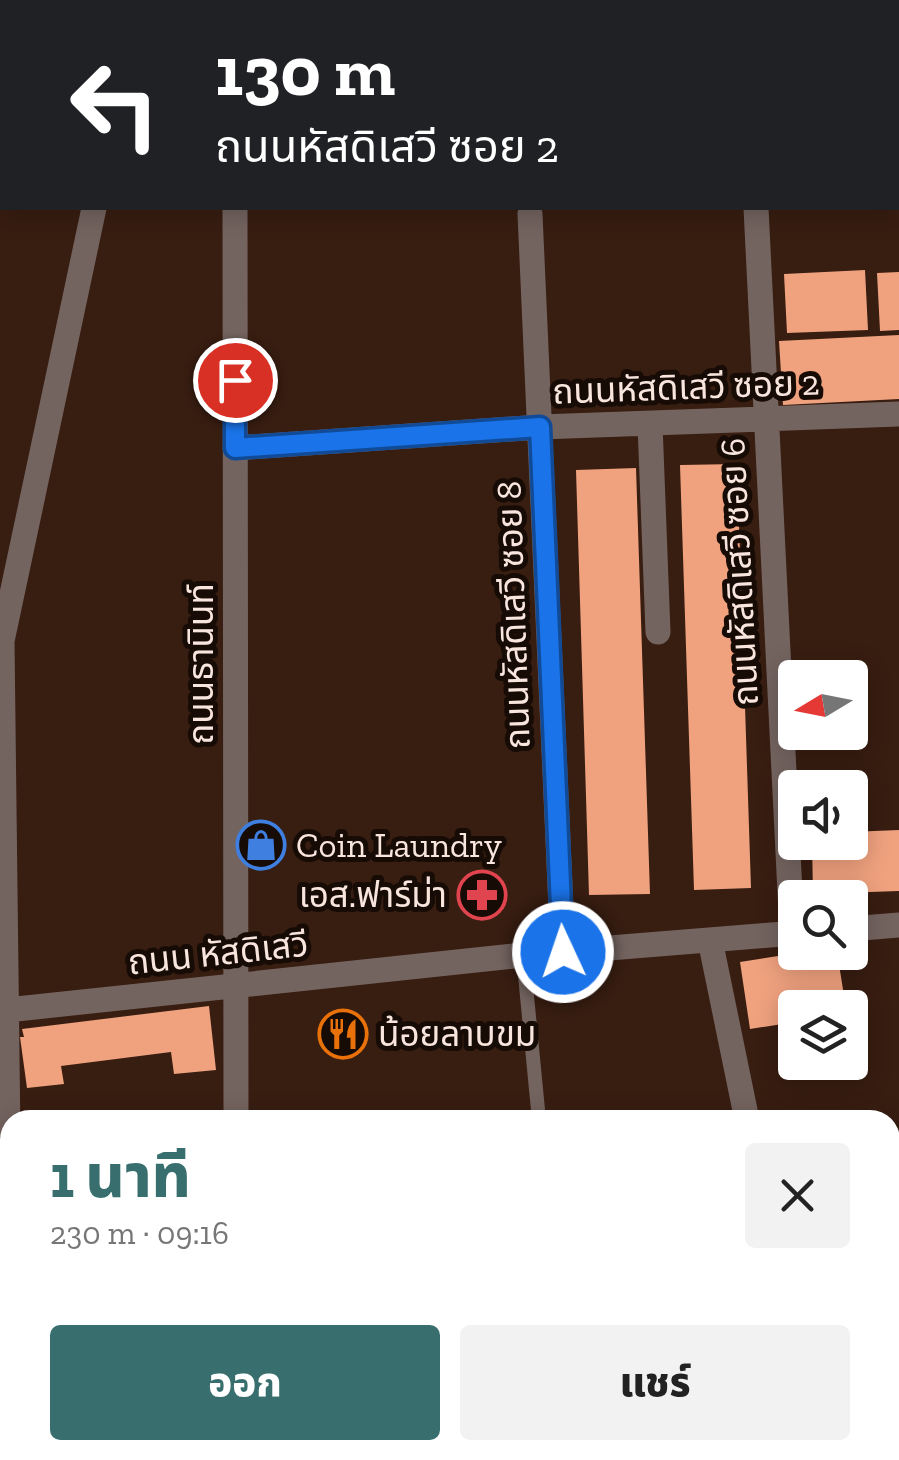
<!DOCTYPE html>
<html lang="th">
<meta charset="utf-8">
<style>
:root{--surface:#fff;--page:#f2f2f2;--text:#222;--muted:#767676;--accent:#386f6e}
body{margin:0;font-family:"Zilla Slab","Noto Sans Thai",serif;background:var(--page);color:var(--text);height:100vh;display:flex;flex-direction:column;font-size:38px;white-space:nowrap}
*{box-sizing:border-box;margin:0}
p{font-size:32px;color:var(--muted)}
.icon{flex:none;width:55px;height:55px;fill:none;stroke:currentColor;stroke-width:2;stroke-linecap:round;stroke-linejoin:round}
.map{position:relative;flex:1;overflow:hidden}
.drawer{position:absolute;left:0px;top:1110px;width:900px;height:350px;display:flex;flex-direction:column;background:var(--surface);border-radius:30px 30px 0 0;box-shadow:0 5px 25px #0003}
.drawer>*{flex:none}
.guide{position:absolute;left:0px;top:0px;width:900px;height:210px;box-shadow:0 5px 25px #0003;background:#202124;color:#fff;overflow:hidden}
.needle{width:65px;rotate:260deg}
.fabs{position:absolute;left:778px;top:660px;display:grid;gap:20px}
.fabs a{display:grid;place-items:center;width:90px;height:90px;border-radius:10px;background:var(--surface);box-shadow:0 5px 25px #0003;font-size:50px}
.pin{position:absolute;display:grid;place-items:center;width:85px;height:85px;color:#fff;margin:-42px;border:5px solid #fff;border-radius:50%;box-shadow:0 2px 10px #0007}
.me{position:absolute;width:110px;margin:-55px;rotate:357deg;stroke-linejoin:round;filter:drop-shadow(0 0 8px #0008)}
.turn{display:flex;align-items:center;gap:35px;height:210px;padding:0 50px;font-size:45px}
.turn .icon{width:130px;height:130px;stroke-width:2.5}
.turn b{display:block;font-size:70px;line-height:85px}
.round{display:grid;place-items:center;flex:none;width:105px;height:105px;border-radius:10px;background:var(--page)}
.summary{display:flex;align-items:center;justify-content:space-between;height:170px;padding:0 50px}
h1{font-size:60px;font-weight:800;line-height:75px;color:var(--accent)}
.primary-button{display:flex;gap:20px;margin-top:auto;padding:20px 50px}
.primary-button a{flex:1;height:115px;border-radius:10px;background:var(--accent);color:#fff;font-size:40px;font-weight:800;line-height:115px;text-align:center}
.primary-button a+a{background:var(--page);color:var(--text)}
.map>svg:first-child{display:block}
.building{fill:#f0a27f}
.lines{fill:none;stroke-linecap:round;stroke-linejoin:round}
.service{stroke:#746460;stroke-width:14}
.minor{stroke:#746460;stroke-width:25}
.route-casing{stroke:#114b97;stroke-width:25}
.route{stroke:#1a73e8;stroke-width:18}
.labels{text-anchor:middle;dominant-baseline:central;stroke-width:10;stroke-linejoin:round;paint-order:stroke}
.street-label{font-size:35px;fill:#f8e5dd;stroke:#170b06}
.poi-label{font-size:35px;fill:#f8e5dd;stroke:#170b06;text-anchor:start}
</style>
<div class="map">
<svg width="899" height="1460" viewBox="0 0 899 1460">
<rect width="100%" height="100%" fill="#381d11"/>
<path class="building" d="M865,270L868,330L787,333L784,274Z
M899,272V330L880,331L877,273Z
M899,335V399L783,405L779,341Z
M737,464L751,888L694,890L680,465Z
M636,468L650,894L589,895L576,470Z
M899,830V891L813,894L812,842H850V832Z
M804,952H837L846,1008H795V1022L750,1029L740,962Z
M209,1006L216,1070L174,1074L171,1052L61,1066L64,1084L27,1088L20,1037H24L22,1029Z
M899,1322V1356L890,1357V1323Z
M509,1450H582L583,1460H436V1457Z"/>
<g class="lines">
<path class="service" d="M0,0L2,7
M99,0L100,2
M523,955L539,1120"/>
<path class="minor" d="M219,0L220,2
M235,208L236,1120
M756,208L792,933
M530,214L563,953
M650,424L658,632
M235,448L540,427L899,414
M850,929L899,925
M710,940L747,1120
M7,1010L523,955L795,933
M10,1305L2,641L94,208
M12,1450V1460
M816,1450L818,1460
M232,1460V1450"/>
</g>
<g class="lines">
<g class="route-casing">
<path id="route" d="M235,380V448L540,427L563,952"/>
</g>
<use href="#route" class="route"/>
</g>
<defs>
<g id="shop-ring" transform="scale(2.5)"><circle r="9.5" fill="#170b06" stroke="#3f7fe0" stroke-width="1.5"/><path d="M-5-2.5h2.3a2.7 3.5 0 0 1 5.4 0H5L5.5 6h-11ZM-1.5-2.5h3a1.5 2.3 0 0 0-3 0Z" fill="#3f7fe0"/></g>
<g id="pharmacy-ring" transform="scale(2.5)"><circle r="9.5" fill="#170b06" stroke="#e0444e" stroke-width="1.5"/><path d="M-2-6h4v4h4v4h-4v4h-4v-4h-4v-4h4Z" fill="#e0444e"/></g>
<g id="restaurant-ring" transform="scale(2.5)"><circle r="9.5" fill="#170b06" stroke="#e8710a" stroke-width="1.5"/><path d="M-5-6h1v4h1v-4h1v4h1v-4h1v5L-1.5 .5V6h-2V.5L-5-1ZM5-6V6H3V1.5H1.5Q1.5-4 5-6Z" fill="#e8710a"/></g>
</defs>
<g fill-rule="evenodd">
<use href="#shop-ring" x="261" y="845"/>
<use href="#pharmacy-ring" x="482" y="895"/>
<use href="#restaurant-ring" x="343" y="1034"/>
</g>
<g class="labels">
<g class="street-label">
<text transform="translate(686 387) rotate(-2)">ถนนหัสดิเสวี ซอย 2</text>
<text transform="translate(739 572) rotate(-93)">ถนนหัสดิเสวี ซอย 6</text>
<text transform="translate(513 615) rotate(-92)">ถนนหัสดิเสวี ซอย 8</text>
<text transform="translate(201 664) rotate(-90)">ถนนธานินท์</text>
<text transform="translate(218 953) rotate(-6)">ถนน หัสดิเสวี</text>
</g>
<g class="poi-label">
<text x="296" y="845">Coin Laundry</text>
<text x="447" y="895" text-anchor="end">เอส.ฟาร์ม่า</text>
<text x="378" y="1034">น้อยลาบขม</text>
</g>
</g>
</svg>
<div class="fabs">
<a><svg class="needle" viewBox="-14 -14 28 28"><path d="M0-13l5 13h-10z" fill="#e53935"/><path d="M0 13l5-13h-10z" fill="#767676"/></svg></a>
<a><svg class="icon" aria-label="sound" viewBox="0 0 24 24"><path d="M4 9h4l5-4v14l-5-4H4zM17 9q2 3 0 6"/></svg></a>
<a><svg class="icon" aria-label="search" viewBox="0 0 24 24"><circle cx="10" cy="10" r="6"/><path d="M15 15l6 6"/></svg></a>
<a><svg class="icon" aria-label="layers" viewBox="0 0 24 24"><path d="M12 4l9 5-9 5-9-5zM3 14l9 5 9-5"/></svg></a>
</div>
<div class="pin" style="left:235px;top:380px;background:#d93025"><svg class="icon" aria-label="arrive" viewBox="0 0 24 24"><path d="M6 21V4h12l-3 4 3 4H6"/></svg></div>
<svg class="me" style="left:563px;top:952px" viewBox="-20 -20 40 40"><circle r="17" fill="#1a73e8" stroke="#fff" stroke-width="3"/><path d="M0-11L8 9 0 5-8 9z" fill="#fff"/></svg>
<div class="guide">
<div class="turn"><svg class="icon" aria-label="left" viewBox="0 0 24 24"><path d="M17 20v-9H6M10 6l-5 5 5 5"/></svg><div><b>130 m</b>ถนนหัสดิเสวี ซอย 2</div></div>
</div>
<section class="drawer">
<div class="summary"><div><h1>1 นาที</h1><p>230 m · 09:16</p></div><a class="round"><svg class="icon" aria-label="close" viewBox="0 0 24 24"><path d="M6 6l12 12M18 6L6 18"/></svg></a></div>
<div class="primary-button"><a>ออก</a><a>แชร์</a></div>
</section>
</div>
